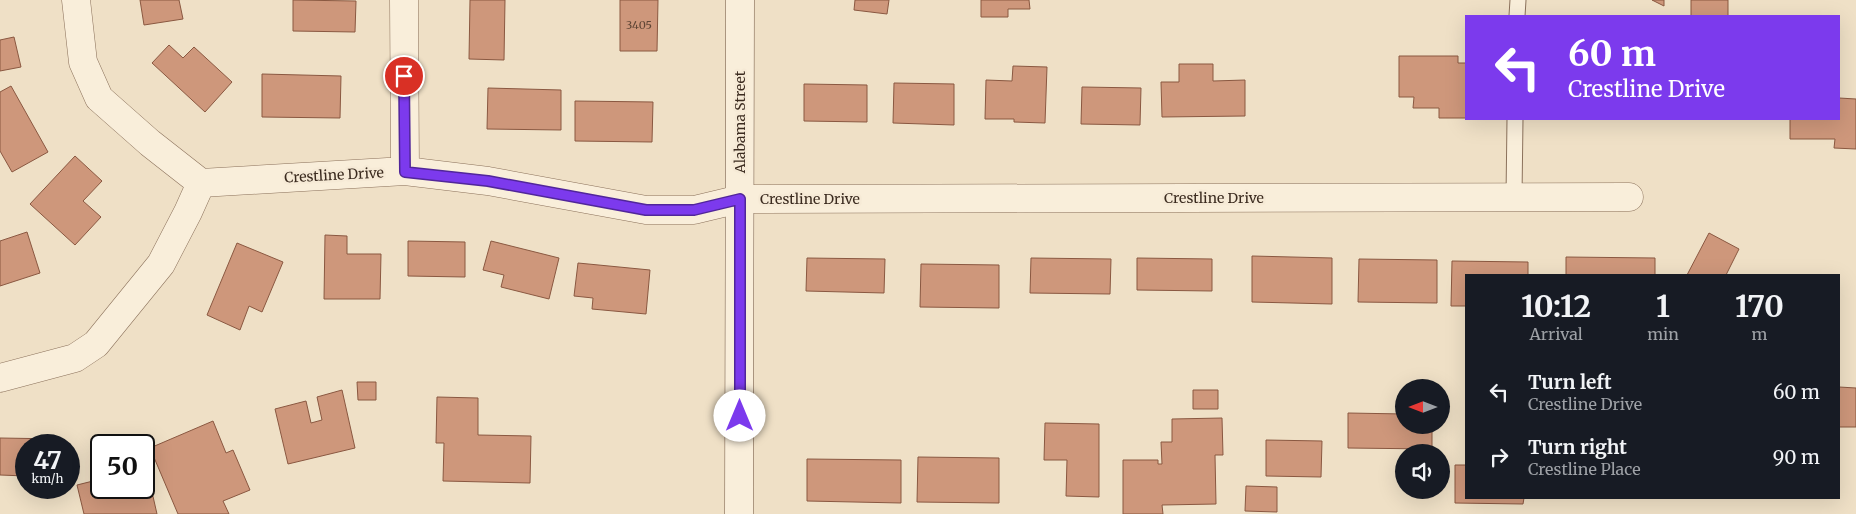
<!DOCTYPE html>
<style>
:root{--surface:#171b24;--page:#20242c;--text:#f1f3f6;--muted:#9ea1a6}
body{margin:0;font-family:Merriweather,serif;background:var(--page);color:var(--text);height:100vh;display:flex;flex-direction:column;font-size:19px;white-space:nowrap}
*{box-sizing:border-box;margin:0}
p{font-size:16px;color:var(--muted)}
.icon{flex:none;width:28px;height:28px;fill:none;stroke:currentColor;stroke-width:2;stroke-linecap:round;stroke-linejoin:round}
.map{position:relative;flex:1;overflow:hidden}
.drawer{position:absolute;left:1465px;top:274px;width:375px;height:225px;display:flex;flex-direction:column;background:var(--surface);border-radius:0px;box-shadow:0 5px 20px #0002}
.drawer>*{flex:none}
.guide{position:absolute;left:1465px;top:15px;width:375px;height:105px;border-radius:0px;box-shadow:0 5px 20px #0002;background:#7c3aed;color:#fff;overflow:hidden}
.needle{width:32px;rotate:270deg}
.fabs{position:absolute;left:1395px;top:379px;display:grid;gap:10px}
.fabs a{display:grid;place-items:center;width:55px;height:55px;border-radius:50%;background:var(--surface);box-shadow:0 5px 20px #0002;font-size:25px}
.speed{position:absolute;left:15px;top:434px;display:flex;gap:10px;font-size:25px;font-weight:700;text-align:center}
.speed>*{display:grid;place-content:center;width:65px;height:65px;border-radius:50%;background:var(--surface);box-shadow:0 5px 20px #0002;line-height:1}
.speed small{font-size:12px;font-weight:400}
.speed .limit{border:2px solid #111;border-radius:8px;background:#fff;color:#111}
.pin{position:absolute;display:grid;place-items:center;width:42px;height:42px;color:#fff;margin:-21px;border:2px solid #fff;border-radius:50%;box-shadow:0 1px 5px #0007}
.me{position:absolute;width:55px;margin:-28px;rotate:0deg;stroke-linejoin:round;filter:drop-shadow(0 0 4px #0008)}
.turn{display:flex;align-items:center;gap:18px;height:105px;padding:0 20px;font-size:22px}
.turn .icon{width:65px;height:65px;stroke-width:2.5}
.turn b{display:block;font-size:35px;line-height:42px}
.eta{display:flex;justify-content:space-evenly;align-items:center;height:85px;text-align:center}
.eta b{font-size:30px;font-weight:700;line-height:35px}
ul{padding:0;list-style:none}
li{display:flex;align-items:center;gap:15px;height:65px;padding:0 20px}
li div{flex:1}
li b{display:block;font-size:19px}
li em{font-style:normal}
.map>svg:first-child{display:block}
.building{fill:#ce977b;stroke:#8a5841}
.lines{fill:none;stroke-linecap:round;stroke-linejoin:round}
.lane-casing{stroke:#8b715b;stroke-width:17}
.street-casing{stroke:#8b715b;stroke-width:29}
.secondary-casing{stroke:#6d523e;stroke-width:29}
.lane{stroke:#f9eeda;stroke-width:15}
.street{stroke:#f9eeda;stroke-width:28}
.secondary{stroke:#f9eeda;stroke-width:28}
.route-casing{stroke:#51269a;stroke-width:12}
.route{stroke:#7c3aed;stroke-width:9}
.labels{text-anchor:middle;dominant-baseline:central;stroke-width:5;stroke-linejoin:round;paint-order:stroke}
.number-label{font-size:11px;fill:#604636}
.street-label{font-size:14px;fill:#3b2b1f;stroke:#f6ead6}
</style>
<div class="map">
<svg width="1856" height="514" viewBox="0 0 1856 514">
<rect width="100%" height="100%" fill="#efe0c6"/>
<path class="building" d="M140,0H179L183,19L144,25Z
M293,0L356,1L355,32L293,31Z
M470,0H505L504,60L469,59Z
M620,0H658L657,51H620Z
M855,0H889L887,14L854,10Z
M981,0H1029L1030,9H1008V17H981Z
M1652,0H1664V6Z
M1691,0H1728V16H1691Z
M14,37L21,67L0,71V40Z
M169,45L183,58L194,47L232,82L205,112L152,63Z
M1399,56H1458V63H1466V118H1439V108H1413L1414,97H1399Z
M1179,64H1213V81L1245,80V116L1162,117L1161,82H1179Z
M1013,66L1047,67L1045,123L1014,122V119H985L986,80L1012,81Z
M262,74L341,76L340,118L262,117Z
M894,83L954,84V125L893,123Z
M804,84L867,85V122L804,121Z
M11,86L48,152L12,172L0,151V92Z
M1082,87L1141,88L1140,125L1081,124Z
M488,88L561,90V130L487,129Z
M1839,98L1856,99V149L1834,148L1835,139H1790V119H1839Z
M575,101L653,102L652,142L575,141Z
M75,156L102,181L83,201L101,217L75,245L30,204Z
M27,232L40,273L0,286V241Z
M1709,233L1739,249L1726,275H1687Z
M325,235L347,236V254H381L380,299H324Z
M408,241L465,242V277L408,276Z
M491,241L559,258L549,299L501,287L504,275L483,270Z
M237,243L283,262L262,312L249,306L240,330L207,315Z
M1252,256L1332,258V304L1252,302Z
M1566,257L1655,258V275H1566Z
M807,258L885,259L884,293L806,291Z
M1031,258L1111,259L1110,294L1030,293Z
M1137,258L1212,259V291L1137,290Z
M1359,259L1437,260V303L1358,302Z
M1452,261L1528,262V275H1466V306H1451Z
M578,263L650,270L646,314L592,309L593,298L574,296Z
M921,264L999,265V308L920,307Z
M357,382H376V400H358Z
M1839,387L1856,388V427H1839Z
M342,390L355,448L288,464L275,409L306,401L311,423L322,420L317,397Z
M1193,390H1218V409H1193Z
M437,397L478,398V435L531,436L530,483L443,481L444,443H436Z
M1348,413L1404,414V425H1432V449L1348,448Z
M1222,418L1223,455H1215L1216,504L1162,505L1163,514H1123V460H1158V464H1162L1161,442H1172V419Z
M213,421L226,453L233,450L250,490L223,501L229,514H178L150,448Z
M1045,423L1099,424V497L1066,496L1067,460H1044Z
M0,438L60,439V445H26V476L0,475Z
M1266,440L1322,441L1321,477L1266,476Z
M144,457L157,514H84L77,485L101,479V488H144Z
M918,457L999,458V503L917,502Z
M807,459L901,460V503L807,501Z
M1455,465H1466V498H1524L1523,504L1455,503Z
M1246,486L1277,487V512L1245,511Z"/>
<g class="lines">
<g class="lane-casing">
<path id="lane" d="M1517,16L1518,0
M1514,197L1515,119"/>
</g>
<g class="street-casing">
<path id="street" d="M76,0L83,62L99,98L150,143L201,183
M404,0L405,171
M201,183L405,171L488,181L646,210H694L740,199L1629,197
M0,378L75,358L96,344L161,264L188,212L201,183"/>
</g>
<g class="secondary-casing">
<path id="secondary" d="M739,514L740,0"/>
</g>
<use href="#lane" class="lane"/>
<use href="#street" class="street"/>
<use href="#secondary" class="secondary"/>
</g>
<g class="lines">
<g class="route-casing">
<path id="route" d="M404,76L405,172L488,181L646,210H694L740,199V416"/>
</g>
<use href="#route" class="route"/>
</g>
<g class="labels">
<g class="number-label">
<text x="639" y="25">3405</text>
</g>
<g class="street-label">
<text transform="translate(740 122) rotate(-90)">Alabama Street</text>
<text transform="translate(334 175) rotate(-3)">Crestline Drive</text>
<text x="1214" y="198">Crestline Drive</text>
<text x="810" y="199">Crestline Drive</text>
</g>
</g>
</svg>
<div class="fabs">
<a><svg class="needle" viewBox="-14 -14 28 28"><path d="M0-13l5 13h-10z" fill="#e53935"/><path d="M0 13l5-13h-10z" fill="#9ea1a6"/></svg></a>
<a><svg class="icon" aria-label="sound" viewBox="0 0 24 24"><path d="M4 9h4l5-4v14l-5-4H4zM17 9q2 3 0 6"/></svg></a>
</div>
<div class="speed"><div>47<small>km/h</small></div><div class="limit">50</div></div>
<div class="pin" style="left:404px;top:76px;background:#d93025"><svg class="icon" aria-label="arrive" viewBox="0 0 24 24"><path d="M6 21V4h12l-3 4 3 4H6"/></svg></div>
<svg class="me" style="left:740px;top:416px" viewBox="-20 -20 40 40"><circle r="19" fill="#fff"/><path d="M0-13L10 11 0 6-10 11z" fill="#7c3aed"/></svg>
<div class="guide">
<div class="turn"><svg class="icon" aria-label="left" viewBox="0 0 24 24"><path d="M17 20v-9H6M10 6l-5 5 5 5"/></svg><div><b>60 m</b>Crestline Drive</div></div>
</div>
<section class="drawer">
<div class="eta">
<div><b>10:12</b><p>Arrival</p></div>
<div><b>1</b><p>min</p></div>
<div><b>170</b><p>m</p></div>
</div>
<ul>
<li><svg class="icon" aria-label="left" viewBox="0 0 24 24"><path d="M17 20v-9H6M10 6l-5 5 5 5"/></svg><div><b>Turn left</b><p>Crestline Drive</p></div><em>60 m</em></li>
<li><svg class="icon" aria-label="right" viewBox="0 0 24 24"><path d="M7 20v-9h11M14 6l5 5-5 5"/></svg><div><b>Turn right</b><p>Crestline Place</p></div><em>90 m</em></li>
</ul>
</section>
</div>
